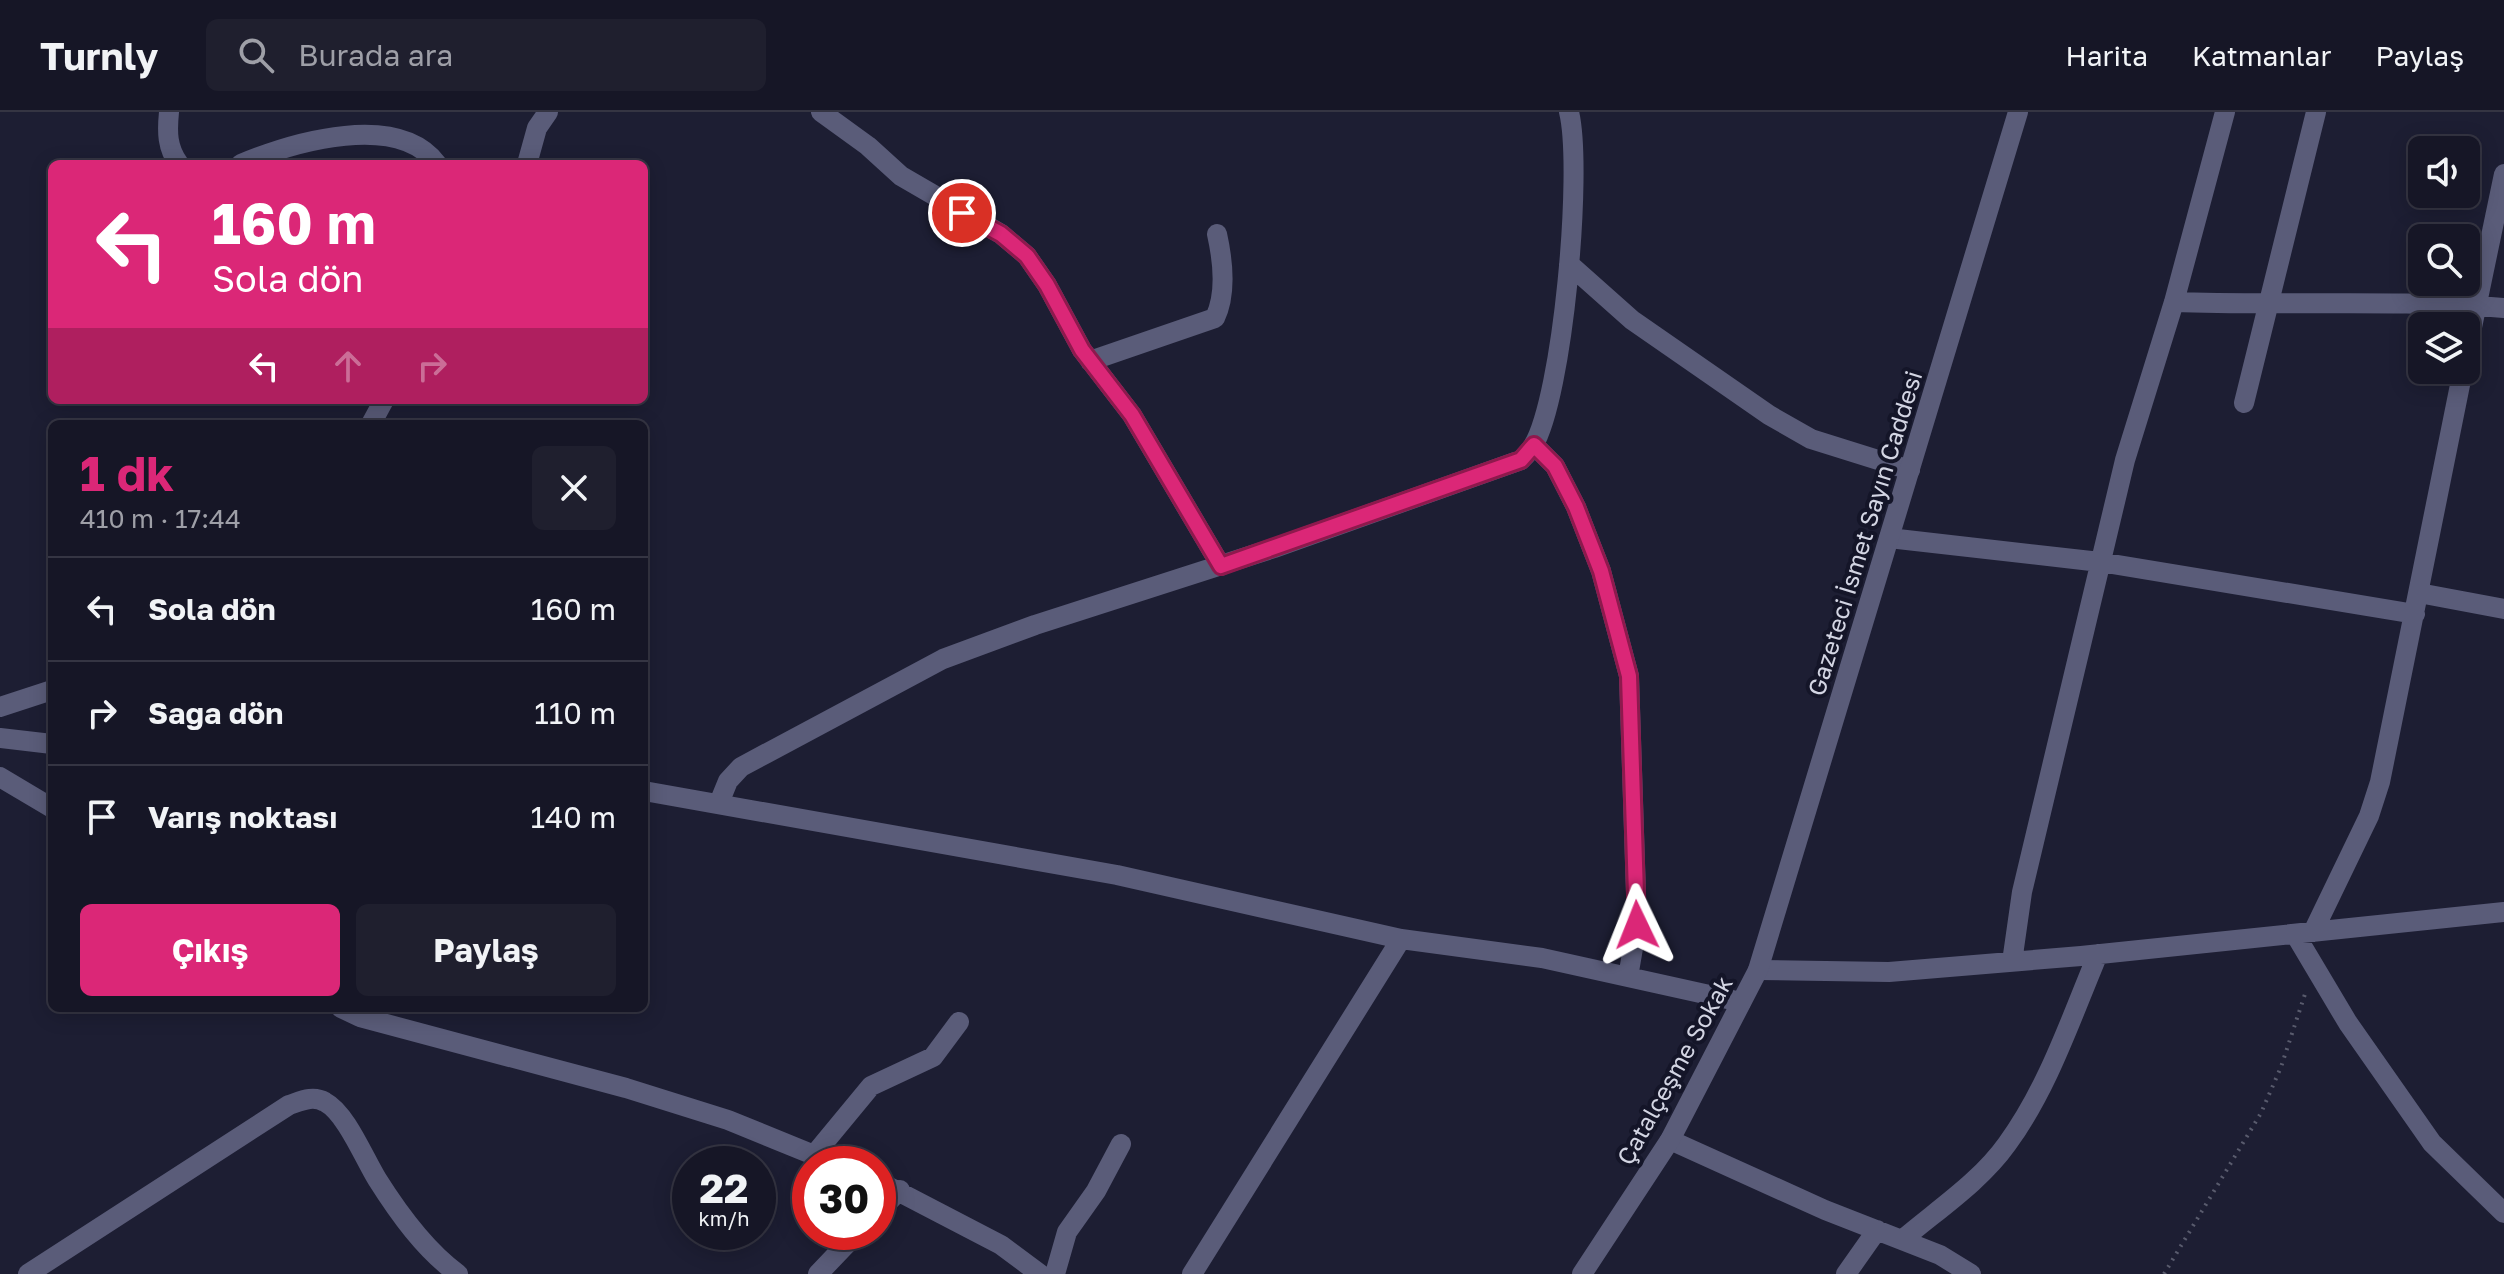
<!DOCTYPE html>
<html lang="tr">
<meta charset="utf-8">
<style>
:root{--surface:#161626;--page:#1f1f2e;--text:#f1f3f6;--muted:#9e9fa7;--line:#353543;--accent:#db2777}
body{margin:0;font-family:"Golos Text",sans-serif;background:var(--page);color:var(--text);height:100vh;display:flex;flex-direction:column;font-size:30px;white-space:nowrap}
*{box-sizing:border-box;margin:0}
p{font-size:26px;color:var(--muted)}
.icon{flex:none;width:44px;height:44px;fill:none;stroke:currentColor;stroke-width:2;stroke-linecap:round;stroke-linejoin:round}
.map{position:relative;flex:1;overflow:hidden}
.sheet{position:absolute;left:48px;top:308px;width:600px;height:592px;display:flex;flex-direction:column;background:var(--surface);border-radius:12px;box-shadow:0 4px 20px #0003,0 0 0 2px var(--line)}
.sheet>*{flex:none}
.guide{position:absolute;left:48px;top:48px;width:600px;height:244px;border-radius:12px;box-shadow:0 4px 20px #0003,0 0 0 2px var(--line);background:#db2777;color:#fff;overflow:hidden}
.tools{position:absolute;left:2408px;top:24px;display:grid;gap:16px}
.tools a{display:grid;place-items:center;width:72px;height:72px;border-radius:12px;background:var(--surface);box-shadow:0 4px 20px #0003,0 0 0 2px var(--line);font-size:40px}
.speed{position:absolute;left:672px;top:1034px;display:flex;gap:16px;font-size:40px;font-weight:700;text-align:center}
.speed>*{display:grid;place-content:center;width:104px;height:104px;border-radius:50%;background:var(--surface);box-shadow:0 4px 20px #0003,0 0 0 2px var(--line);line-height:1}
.speed small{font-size:20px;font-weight:400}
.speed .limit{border:12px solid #d22;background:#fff;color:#111}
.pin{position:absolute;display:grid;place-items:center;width:68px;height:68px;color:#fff;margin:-34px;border:4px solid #fff;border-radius:50%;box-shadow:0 2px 8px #0007}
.me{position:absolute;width:88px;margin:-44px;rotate:358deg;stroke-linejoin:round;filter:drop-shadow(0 0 6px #0008)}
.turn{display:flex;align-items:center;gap:28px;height:168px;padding:0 32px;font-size:36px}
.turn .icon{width:104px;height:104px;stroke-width:2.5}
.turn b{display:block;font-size:56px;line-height:68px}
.lanes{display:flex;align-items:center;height:76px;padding:0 32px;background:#0003;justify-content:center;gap:40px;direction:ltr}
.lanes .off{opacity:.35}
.round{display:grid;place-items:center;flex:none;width:84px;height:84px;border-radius:12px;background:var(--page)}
.overview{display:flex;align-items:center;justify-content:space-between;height:136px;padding:0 32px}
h1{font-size:48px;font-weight:700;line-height:60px;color:var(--accent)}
.cta{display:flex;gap:16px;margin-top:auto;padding:16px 32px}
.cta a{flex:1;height:92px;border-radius:12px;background:var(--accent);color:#fff;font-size:32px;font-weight:700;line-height:92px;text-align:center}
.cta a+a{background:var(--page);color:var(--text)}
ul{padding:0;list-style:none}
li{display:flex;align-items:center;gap:24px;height:104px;padding:0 32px;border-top:2px solid var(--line)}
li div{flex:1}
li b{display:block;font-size:30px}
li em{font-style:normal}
header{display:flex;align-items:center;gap:48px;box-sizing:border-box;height:112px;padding:0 40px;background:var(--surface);border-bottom:2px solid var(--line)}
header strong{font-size:38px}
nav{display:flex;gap:44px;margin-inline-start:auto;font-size:28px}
.search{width:560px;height:72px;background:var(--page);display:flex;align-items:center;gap:20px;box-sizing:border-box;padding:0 28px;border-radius:12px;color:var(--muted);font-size:30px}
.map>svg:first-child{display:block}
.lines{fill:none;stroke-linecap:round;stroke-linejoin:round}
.path{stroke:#595b6d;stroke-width:4;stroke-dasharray:2 6;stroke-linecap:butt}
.minor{stroke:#5a5c79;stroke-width:20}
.tertiary{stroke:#5a5c79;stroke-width:20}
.route-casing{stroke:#8e194d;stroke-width:20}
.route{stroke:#db2777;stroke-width:14}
.labels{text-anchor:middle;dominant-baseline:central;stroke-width:8;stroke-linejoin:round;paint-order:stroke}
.street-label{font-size:24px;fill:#d3d5e3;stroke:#141528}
</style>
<header>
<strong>Turnly</strong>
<div class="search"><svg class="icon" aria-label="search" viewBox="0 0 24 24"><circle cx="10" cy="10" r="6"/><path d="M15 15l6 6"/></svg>Burada ara</div>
<nav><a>Harita</a><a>Katmanlar</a><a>Paylaş</a></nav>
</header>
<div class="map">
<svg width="2504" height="1162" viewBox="0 0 2504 1162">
<rect width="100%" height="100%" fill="#1d1e33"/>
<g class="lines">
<path class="path" d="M2164,1162L2261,1001L2281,955L2306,879"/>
<path class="minor" d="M169,0C167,20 167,36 179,52
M821,0L868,34L901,64L1001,122L1027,144L1047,173L1082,238L1132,303L1221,454
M241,52C296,29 398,0 437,52
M527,52L537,16L548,0
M1569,152L1632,208L1769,303L1811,327L1910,358
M2174,190C2284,194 2395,187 2504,196
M2466,244L2504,62
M1090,249L1215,206C1227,181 1223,149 1217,122
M2244,291L2316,0
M371,312L384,288
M1534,333L1555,354L1576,395L1601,459L1629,564L1637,813L1628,865
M1889,426L2100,450L2415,502
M2419,481L2504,497
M0,595L52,578
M0,626L52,632
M0,665L52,696
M644,679L1117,763L1401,827L1542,846L1741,890
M719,691L728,669L741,655L943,547L1035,513L1274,436L1521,348C1525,344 1530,339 1533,334C1563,284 1583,58 1569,0
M2313,820L2369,704L2380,670L2463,258
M2295,822L2348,911L2432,1031L2504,1101
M2012,850L2022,780L2125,348L2174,190L2225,0
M1758,858L1889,860L2081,844L2504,800
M341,896L360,905L626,976L728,1008L836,1052
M1670,1028L1825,1098L1940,1143L1971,1162
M814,1043L871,974L933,945L959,910
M878,1069L1001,1133L1040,1162
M878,1100L900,1078
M1902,1128C1937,1098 1980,1070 2007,1032C2048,976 2071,906 2098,842
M28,1162L289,993C301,989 313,983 325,990C346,1001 364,1046 377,1067C399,1102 425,1138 458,1162
M818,1162L858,1120
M1055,1162L1067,1120L1096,1079L1121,1032
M1192,1162L1401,827
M1846,1162L1877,1118"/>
<path class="tertiary" d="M1582,1162L1670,1028L1758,858L2018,0"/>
</g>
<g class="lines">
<g class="route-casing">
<path id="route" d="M962,101L1001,122L1027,144L1047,173L1082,238L1132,303L1221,454L1521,348L1534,333L1555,354L1576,395L1601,459L1629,564L1637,813"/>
</g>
<use href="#route" class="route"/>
</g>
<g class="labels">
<g class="street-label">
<text transform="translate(1864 421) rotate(-73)">Gazeteci İsmet Sayın Caddesi</text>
<text transform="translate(1674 958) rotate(-61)">Çatalçeşme Sokak</text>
</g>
</g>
</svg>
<div class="tools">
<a><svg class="icon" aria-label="sound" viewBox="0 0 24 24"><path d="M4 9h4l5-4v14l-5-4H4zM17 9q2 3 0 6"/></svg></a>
<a><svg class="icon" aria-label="search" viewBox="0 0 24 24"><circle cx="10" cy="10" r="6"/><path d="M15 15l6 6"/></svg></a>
<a><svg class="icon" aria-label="layers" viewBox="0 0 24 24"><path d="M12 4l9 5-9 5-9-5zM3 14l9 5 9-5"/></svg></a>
</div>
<div class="speed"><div>22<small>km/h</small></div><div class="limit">30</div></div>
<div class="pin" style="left:962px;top:101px;background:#d93025"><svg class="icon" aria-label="arrive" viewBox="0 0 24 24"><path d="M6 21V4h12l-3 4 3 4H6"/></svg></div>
<svg class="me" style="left:1637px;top:813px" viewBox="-20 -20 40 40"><path d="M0-17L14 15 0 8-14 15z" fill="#db2777" stroke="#fff" stroke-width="4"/></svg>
<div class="guide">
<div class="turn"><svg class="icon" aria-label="left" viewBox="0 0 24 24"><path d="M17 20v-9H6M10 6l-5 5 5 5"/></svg><div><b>160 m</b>Sola dön</div></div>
<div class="lanes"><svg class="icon" aria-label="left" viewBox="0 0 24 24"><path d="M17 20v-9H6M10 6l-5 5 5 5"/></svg><svg class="icon off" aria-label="ahead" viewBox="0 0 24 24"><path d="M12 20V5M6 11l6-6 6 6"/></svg><svg class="icon off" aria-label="right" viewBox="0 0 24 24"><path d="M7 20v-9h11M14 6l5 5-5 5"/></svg></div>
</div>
<section class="sheet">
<div class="overview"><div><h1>1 dk</h1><p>410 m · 17:44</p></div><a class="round"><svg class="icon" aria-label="close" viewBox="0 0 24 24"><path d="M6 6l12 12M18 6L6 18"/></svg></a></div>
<ul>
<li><svg class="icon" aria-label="left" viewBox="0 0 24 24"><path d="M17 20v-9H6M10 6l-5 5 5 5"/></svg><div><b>Sola dön</b></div><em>160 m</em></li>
<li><svg class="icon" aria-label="right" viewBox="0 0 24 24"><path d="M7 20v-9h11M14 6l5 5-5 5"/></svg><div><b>Sağa dön</b></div><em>110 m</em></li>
<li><svg class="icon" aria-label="arrive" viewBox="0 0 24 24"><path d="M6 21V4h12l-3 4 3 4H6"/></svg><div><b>Varış noktası</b></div><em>140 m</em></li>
</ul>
<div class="cta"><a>Çıkış</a><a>Paylaş</a></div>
</section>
</div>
